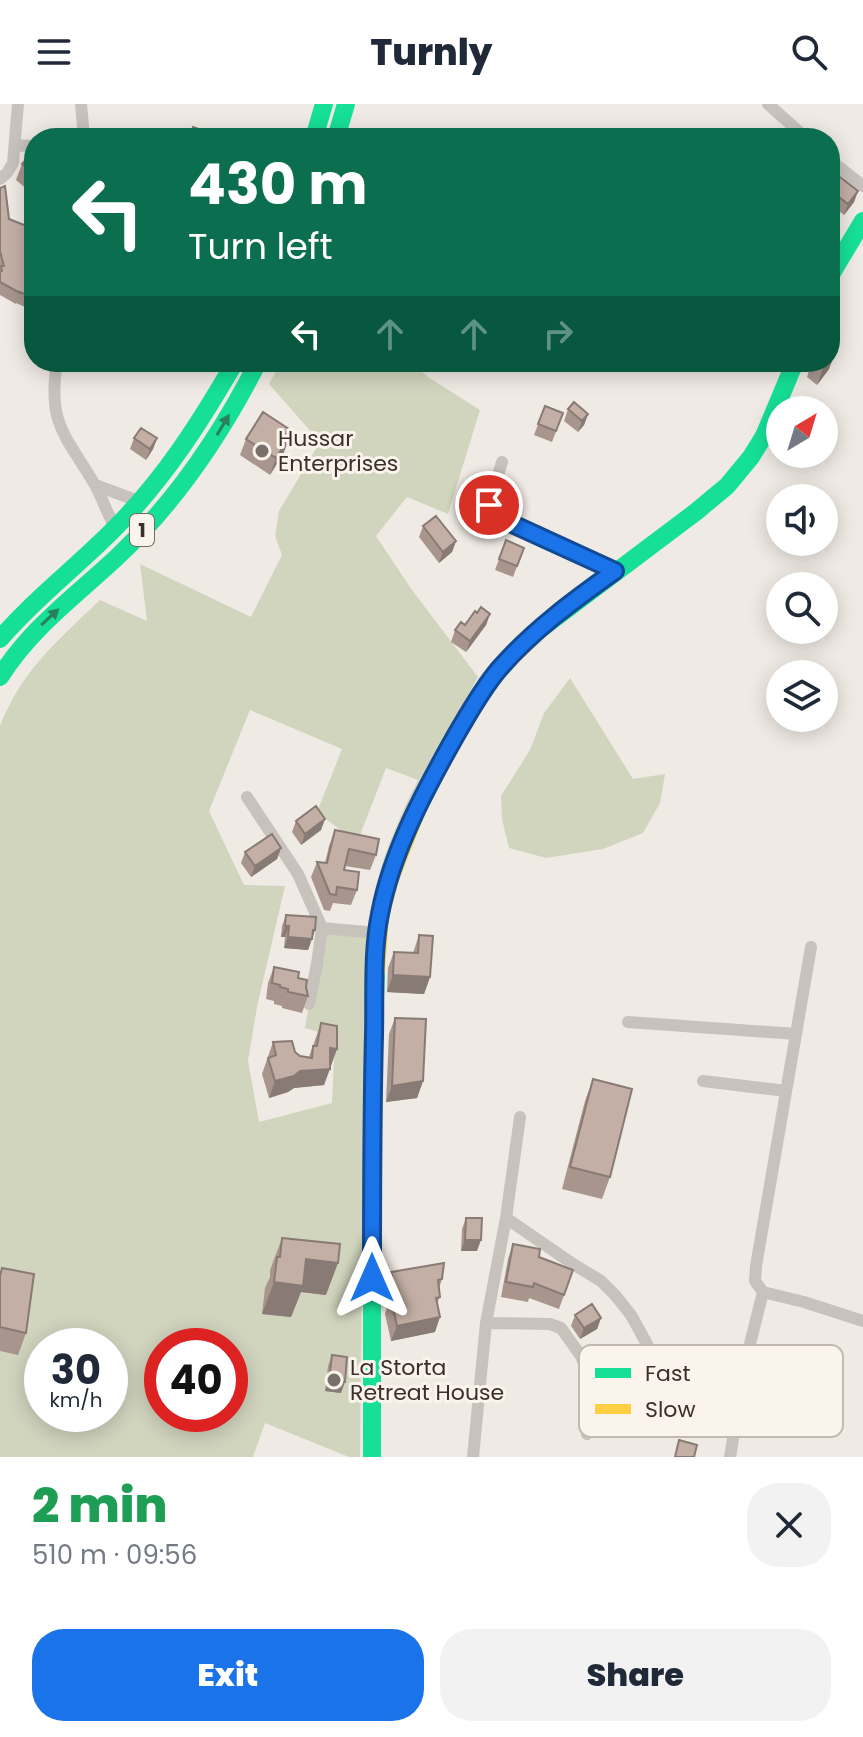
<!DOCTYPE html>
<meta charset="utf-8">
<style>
:root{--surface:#fff;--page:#f2f2f3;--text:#1f2937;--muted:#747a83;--accent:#1a73e8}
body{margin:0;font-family:Poppins,sans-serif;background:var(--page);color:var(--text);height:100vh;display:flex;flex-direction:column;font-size:30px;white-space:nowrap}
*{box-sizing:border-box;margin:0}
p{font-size:26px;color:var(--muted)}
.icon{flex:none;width:44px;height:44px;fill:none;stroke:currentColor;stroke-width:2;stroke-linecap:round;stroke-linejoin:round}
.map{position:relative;height:1353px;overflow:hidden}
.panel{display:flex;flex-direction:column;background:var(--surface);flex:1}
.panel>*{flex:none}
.banner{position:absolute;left:24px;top:24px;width:816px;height:244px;border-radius:32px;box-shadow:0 4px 20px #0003;background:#0b6e4f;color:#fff;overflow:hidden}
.needle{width:52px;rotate:38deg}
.controls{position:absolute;left:766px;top:292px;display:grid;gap:16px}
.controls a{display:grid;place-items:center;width:72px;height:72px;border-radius:50%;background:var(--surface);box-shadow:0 4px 20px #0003;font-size:40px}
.speed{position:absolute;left:24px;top:1224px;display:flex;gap:16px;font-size:40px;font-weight:700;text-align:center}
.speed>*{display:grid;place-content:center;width:104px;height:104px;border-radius:50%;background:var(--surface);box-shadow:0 4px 20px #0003;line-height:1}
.speed small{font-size:20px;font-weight:400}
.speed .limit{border:12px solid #d22;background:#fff;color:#111}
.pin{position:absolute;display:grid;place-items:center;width:68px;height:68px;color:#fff;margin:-34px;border:4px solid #fff;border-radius:50%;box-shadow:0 2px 8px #0007}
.me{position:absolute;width:88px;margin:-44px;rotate:0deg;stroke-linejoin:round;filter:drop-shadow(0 0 6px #0008)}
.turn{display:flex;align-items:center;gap:28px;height:168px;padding:0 32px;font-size:36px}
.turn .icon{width:104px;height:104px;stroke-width:2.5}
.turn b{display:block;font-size:56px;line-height:68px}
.lanes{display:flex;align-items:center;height:76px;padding:0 32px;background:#0003;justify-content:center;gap:40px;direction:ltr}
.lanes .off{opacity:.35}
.round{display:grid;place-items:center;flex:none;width:84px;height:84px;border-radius:32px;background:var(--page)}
.head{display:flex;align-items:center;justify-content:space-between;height:136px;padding:0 32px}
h1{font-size:48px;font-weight:800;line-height:60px;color:#1e9e55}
.primary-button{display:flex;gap:16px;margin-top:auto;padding:16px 32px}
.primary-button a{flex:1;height:92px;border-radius:32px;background:var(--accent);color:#fff;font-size:32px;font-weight:800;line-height:92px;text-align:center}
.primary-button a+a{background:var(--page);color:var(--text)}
header{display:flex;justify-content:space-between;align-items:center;height:104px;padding:0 32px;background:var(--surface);font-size:36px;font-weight:800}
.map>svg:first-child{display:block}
.green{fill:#d1d5be;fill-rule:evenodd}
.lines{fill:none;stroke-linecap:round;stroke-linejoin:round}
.street{stroke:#c8c2bd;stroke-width:12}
.fast{stroke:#16e098;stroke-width:18}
.slow{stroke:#ffcf43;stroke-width:18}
.wall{fill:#a8968e}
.shaded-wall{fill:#887a74}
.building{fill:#c3afa5;stroke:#887a74;stroke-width:2}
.oneway{fill:#2a7f5c}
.route-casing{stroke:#114b97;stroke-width:20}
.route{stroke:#1a73e8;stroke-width:14}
.poi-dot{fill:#7a706b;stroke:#fbf4ed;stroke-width:3}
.labels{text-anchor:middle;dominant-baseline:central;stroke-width:6;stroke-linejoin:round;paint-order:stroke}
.shield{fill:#fbf4ed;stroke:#746a64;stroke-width:2}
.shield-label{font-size:20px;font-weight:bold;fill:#3a2f2a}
.poi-label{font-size:22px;fill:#3a2f2a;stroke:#fbf4ed;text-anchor:start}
.key{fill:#fbf4ed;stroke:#c1b9b2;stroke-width:2}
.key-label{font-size:22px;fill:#3a2f2a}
</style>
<header><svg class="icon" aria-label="menu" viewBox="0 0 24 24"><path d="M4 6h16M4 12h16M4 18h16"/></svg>Turnly<svg class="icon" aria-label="search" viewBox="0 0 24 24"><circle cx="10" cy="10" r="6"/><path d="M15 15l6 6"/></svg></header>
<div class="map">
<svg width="863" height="1353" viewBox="0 0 863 1353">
<rect width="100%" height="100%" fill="#f0eae4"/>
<path class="green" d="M281,258H411L428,273L480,306L448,410L407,393L376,432L412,486L478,573L415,688L386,757L375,799L363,1073L360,1353H349L265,1319L253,1353H0V622C22,566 58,536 100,496L147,517L140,460L251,513L282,451L275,432L279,407L320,338L269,280ZM250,606L342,645L317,708L357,739L386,664L418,676C400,711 383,751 374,790C371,802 370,816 368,828L322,824L305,924L335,933L332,999L259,1018L248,957L257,903L285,782L244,781L209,707ZM42,1242H110V1310H42ZM162,1242H230V1310H162Z
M570,574L633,675L665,670L660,699L643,729L603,745L546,754L509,744L502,715L501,692L530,646L544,609Z"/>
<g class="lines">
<path class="street" d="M81,0L84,34
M768,0L806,34
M15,41L34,42
M830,56L863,82
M0,75L7,69L13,59L18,0
M57,258C47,321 66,331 95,381C103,395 108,413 117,426
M502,358L489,401V405L491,410L615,467
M95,381L141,398
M247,693L298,770L322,824L317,860L309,900
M322,824L377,829
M811,843L756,1162L755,1177L763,1188L804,1198L863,1217
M628,918L796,930
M703,977L786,987
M506,1114L573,1160L601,1177L615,1191L631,1211L648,1242
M486,1219L550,1220L561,1224L581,1252L590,1276L587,1330
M473,1353L486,1219L506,1114L520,1013
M730,1353L747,1252L763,1188"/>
<path class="fast" d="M314,34L324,0
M336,34L346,0
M830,172L863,117
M539,526L697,407L727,382L751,353L764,332L795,258
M0,535C35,494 78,462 116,423C164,375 201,317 235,258
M0,573C30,525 74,493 115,455C175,399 221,331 258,258
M372,1353V995L376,867"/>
<path class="slow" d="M376,867L380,811L391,772L423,691L468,610L496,568L539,526"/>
</g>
<path class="wall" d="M34,47V91L16,76L22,60Z
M830,77L858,87L854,98L844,111L830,100Z
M0,84L9,115L34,125V207L16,199V200L0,191Z
M812,258H830L829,265L817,281L807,273Z
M545,302L563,309L552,338L534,331Z
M568,305L588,310L584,321L578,328L564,317Z
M287,330L284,348L270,371L240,351L246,335Z
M134,334H157L153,345L146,356L130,345Z
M423,422L456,437L452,448L439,459L419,433Z
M506,436L524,444L513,473L495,466Z
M477,509L490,510L486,521L466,548L451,538L455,526L465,521Z
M325,715L321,726L301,741L292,728L296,717Z
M335,726L376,751L370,766L345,762L344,766L357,786L351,801L333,799L330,807L324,806L311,773L317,758L325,759L329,742Z
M281,744L277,755L251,773L241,759L245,748Z
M286,811L315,826L308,846L284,844L285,833H281L282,822Z
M419,831L430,873L424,890L387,888L388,864L394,848L413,849Z
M274,863L298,874L306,883L308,892L302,909L282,904V902L274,900V897L266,895L268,879Z
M395,914L423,977L417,994L386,998L389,930Z
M321,919L337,945L330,961L324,981L294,984L288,988L269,994L262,970L273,938L295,948L300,952L309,953Z
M593,975L610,1073L602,1095L562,1085L585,997Z
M466,1114L477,1147H461L462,1125Z
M282,1134L326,1191L301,1188L291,1213L262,1210L265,1184L270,1173V1166Z
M513,1140L539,1153L573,1166L559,1205L529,1194L528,1198L501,1193L508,1155Z
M391,1168L442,1175L438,1187L440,1193L437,1199L435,1228L391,1237L385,1210L389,1198L386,1183Z
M0,1170L26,1229L18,1251L0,1247Z
M575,1211L601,1214L597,1225L580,1235L571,1222Z
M332,1251L341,1289L325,1287L328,1262Z
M601,1294L614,1323L596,1324L597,1305Z"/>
<path class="shaded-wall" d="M858,87L854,98L844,111L848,100Z
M835,249L829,265L817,281L823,264L828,258H830V255Z
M588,310L584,321L578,328L582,317Z
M290,332L284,348L270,371L276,354Z
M157,334L153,345L146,356L150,345Z
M456,437L452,448L439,459L443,448Z
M490,510L486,521L466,548L470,537Z
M325,715L321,726L301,741L305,730Z
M281,744L277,755L251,773L255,762Z
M285,822H289L285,833H281Z
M313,826H315L308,846L284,844L288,833Z
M393,871L430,873L424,890L387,888Z
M330,944L337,945L331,962L324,961Z
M330,965L324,981L294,984L288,988L269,994L275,977L300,967Z
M423,977L417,994L386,998L392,982Z
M465,1136H481L477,1147H461Z
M306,1155L338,1159L326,1191L301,1188L291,1213L262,1210L274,1178Z
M440,1213L435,1228L391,1237L397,1222Z
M601,1214L597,1225L580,1235L584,1224Z
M329,1276L345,1278L341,1289L325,1287Z
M618,1312L614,1323L596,1324L600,1313Z"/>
<path class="building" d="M193,23L224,34H190Z
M34,47V70L22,60Z
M836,70L858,87L848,100L830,86V77Z
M5,82L9,115L34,125V194L20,188V189L0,178V168L2,167L1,162H4L0,147V84Z
M830,245L835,249L830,255Z
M815,258H828L823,264Z
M574,298L588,310L582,317L568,305Z
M545,302L563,309L556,327L538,320Z
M263,308L289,325L286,330L290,332L276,354L246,335Z
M141,324L157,334L150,345L134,334Z
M436,412L456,437L443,448L423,422Z
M506,436L524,444L517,462L499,455Z
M481,503L490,510L470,537L455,526L461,518L465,521L475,507L477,509Z
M316,702L325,715L305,730L296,717Z
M335,726L379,735L376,751L349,745L344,766L359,768L357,786L337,783L336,791L330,790L317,758L327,759Z
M272,730L281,744L255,762L245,748Z
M286,811L316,813L315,826H313L312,835L288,833L289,822H285Z
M419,831L433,832L430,873L393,871L394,848L418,849Z
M274,863L299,868L298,874L307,876L306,883L308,892L288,888V885L280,883V881L272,879Z
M395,914L426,915L423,977L392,982Z
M321,919L337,922V945L330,944V965L300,967L294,972L275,977L268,954L276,951L273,938L292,937L295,948L300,952L312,954L313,942H317Z
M593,975L632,985L610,1073L570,1063Z
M466,1114H482L481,1136H465Z
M282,1134L340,1140L338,1159L306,1155L303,1182L274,1178L277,1153H280Z
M513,1140L540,1145L539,1153L573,1166L564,1191L534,1179L533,1183L506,1178Z
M444,1159L442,1175L438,1176L440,1193L436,1194L440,1213L397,1222L391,1195L397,1193L391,1168Z
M2,1164L34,1170L26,1229L0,1223V1172Z
M592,1200L601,1214L584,1224L575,1211Z
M332,1251L347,1253L345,1278L329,1276Z
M679,1336L697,1341L694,1353H675Z"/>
<defs><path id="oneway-solid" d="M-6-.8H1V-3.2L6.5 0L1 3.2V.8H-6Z" transform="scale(2)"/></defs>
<g class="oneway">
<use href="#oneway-solid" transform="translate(223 321) rotate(-59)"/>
<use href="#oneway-solid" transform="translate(50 513) rotate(-43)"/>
</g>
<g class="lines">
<g class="route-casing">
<path id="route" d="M372,1174C372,1093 372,1012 374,931C375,891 372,849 380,810C392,747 425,686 456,631C469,609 482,585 499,565C532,527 574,496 615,467L497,413L489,405V401"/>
</g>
<use href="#route" class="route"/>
</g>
<g class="poi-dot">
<circle cx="262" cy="347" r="8"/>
<circle cx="334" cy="1276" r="8"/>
</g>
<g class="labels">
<rect class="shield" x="130" y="410" width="24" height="32" rx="6"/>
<g class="shield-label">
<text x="142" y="426">1</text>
</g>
<g class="poi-label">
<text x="278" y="334">Hussar<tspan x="278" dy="25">Enterprises</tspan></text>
<text x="350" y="1263">La Storta<tspan x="350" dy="25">Retreat House</tspan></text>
</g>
</g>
<rect x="579" y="1241" width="264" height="92" rx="12" class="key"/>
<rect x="595" y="1264" width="36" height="10" fill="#16e098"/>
<rect x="595" y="1300" width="36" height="10" fill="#ffcf43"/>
<g class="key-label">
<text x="645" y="1277">Fast</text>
<text x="645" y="1313">Slow</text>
</g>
</svg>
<div class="controls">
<a><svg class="needle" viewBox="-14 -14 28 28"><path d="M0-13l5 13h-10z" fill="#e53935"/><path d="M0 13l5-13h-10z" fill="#747a83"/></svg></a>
<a><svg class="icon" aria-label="sound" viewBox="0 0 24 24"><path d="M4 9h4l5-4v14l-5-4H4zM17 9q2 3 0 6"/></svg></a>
<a><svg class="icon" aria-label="search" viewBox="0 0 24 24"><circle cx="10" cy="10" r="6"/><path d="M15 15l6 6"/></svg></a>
<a><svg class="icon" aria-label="layers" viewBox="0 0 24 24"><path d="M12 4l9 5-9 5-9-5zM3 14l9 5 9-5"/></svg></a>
</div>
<div class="speed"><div>30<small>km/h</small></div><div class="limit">40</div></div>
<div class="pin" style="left:489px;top:401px;background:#d93025"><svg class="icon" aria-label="arrive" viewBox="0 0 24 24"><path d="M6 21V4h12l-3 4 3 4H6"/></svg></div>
<svg class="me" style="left:372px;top:1174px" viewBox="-20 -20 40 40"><path d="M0-17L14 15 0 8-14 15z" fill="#1a73e8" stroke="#fff" stroke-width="4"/></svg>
<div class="banner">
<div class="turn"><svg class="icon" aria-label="left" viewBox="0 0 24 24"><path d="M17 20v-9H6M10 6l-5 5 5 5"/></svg><div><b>430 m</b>Turn left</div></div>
<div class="lanes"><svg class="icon" aria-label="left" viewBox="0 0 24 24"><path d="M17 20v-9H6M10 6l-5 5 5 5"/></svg><svg class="icon off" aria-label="ahead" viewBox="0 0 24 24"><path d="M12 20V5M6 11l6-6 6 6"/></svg><svg class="icon off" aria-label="ahead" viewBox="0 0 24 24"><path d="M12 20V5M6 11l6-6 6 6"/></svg><svg class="icon off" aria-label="right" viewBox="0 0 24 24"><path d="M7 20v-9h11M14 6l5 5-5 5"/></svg></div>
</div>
</div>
<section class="panel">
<div class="head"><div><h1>2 min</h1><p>510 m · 09:56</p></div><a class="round"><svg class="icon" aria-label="close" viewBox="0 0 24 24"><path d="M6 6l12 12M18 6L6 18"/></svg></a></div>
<div class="primary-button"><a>Exit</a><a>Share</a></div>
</section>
